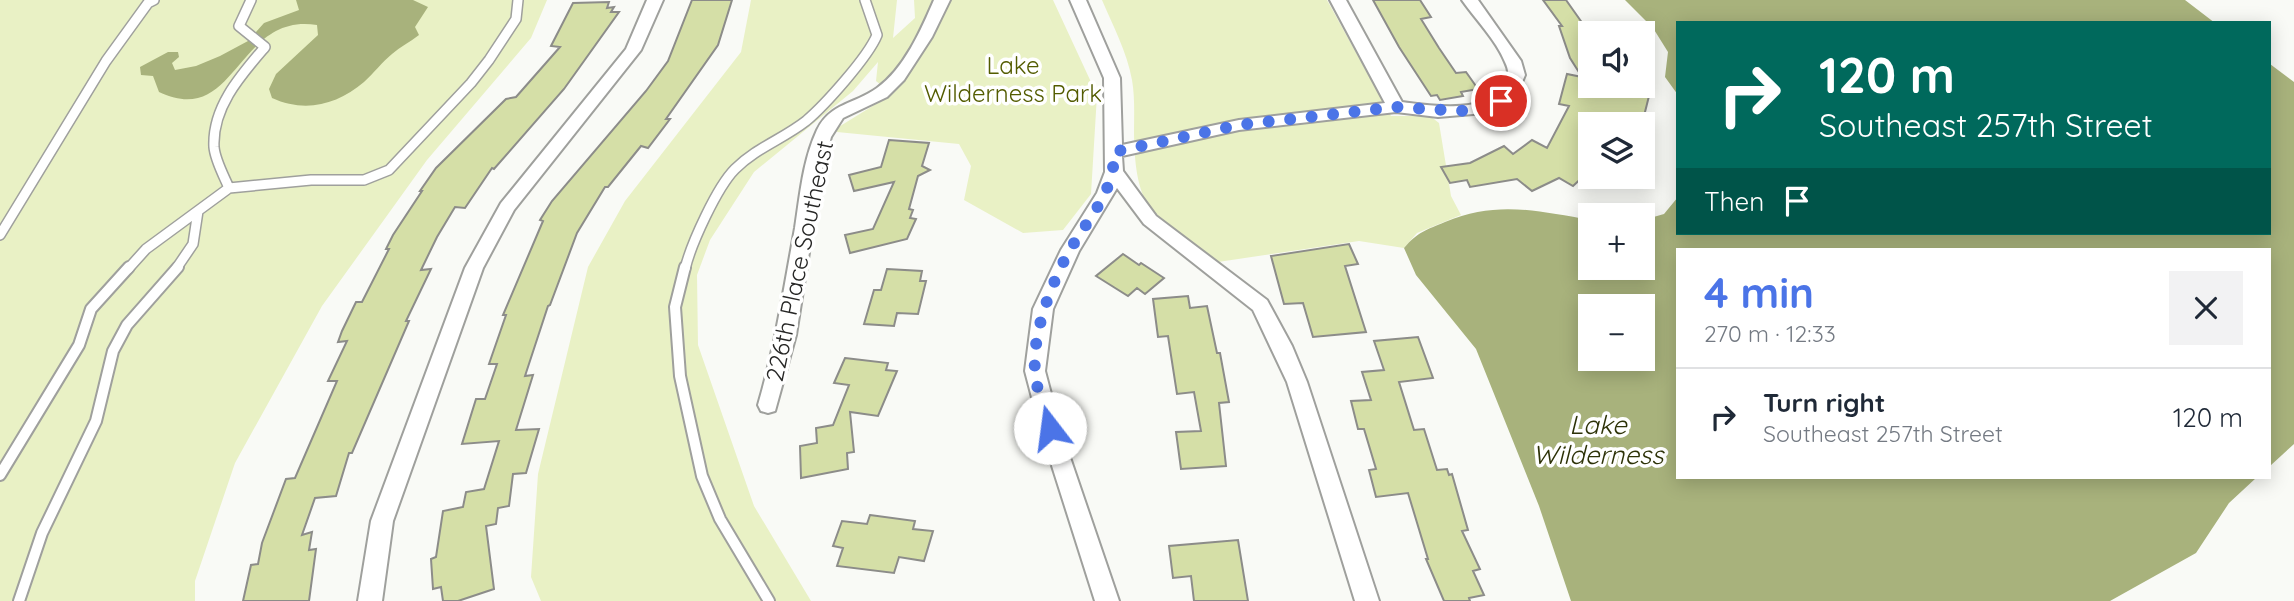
<!DOCTYPE html>
<meta charset="utf-8">
<style>
:root{--surface:#fff;--page:#f2f2f3;--text:#1f2937;--muted:#747a83;--line:#e0e1e3;--accent:#4b74e7}
body{margin:0;font-family:Quicksand,sans-serif;background:var(--page);color:var(--text);height:100vh;display:flex;flex-direction:column;font-size:26px;white-space:nowrap}
*{box-sizing:border-box;margin:0}
p{font-size:23px;color:var(--muted)}
.icon{flex:none;width:38px;height:38px;fill:none;stroke:currentColor;stroke-width:2;stroke-linecap:round;stroke-linejoin:round}
.map{position:relative;flex:1;overflow:hidden}
.side{position:absolute;left:1676px;top:248px;width:595px;height:231px;display:flex;flex-direction:column;background:var(--surface);border-radius:0px;box-shadow:0 4px 18px #0003}
.side>*{flex:none}
.guide{position:absolute;left:1676px;top:21px;width:595px;height:214px;border-radius:0px;box-shadow:0 4px 18px #0003;background:#00695c;color:#fff;overflow:hidden}
.buttons{position:absolute;left:1578px;top:21px;display:grid;gap:14px}
.buttons a{display:grid;place-items:center;width:77px;height:77px;border-radius:0px;background:var(--surface);box-shadow:0 4px 18px #0003;font-size:35px}
.pin{position:absolute;display:grid;place-items:center;width:60px;height:60px;color:#fff;margin:-30px;border:4px solid #fff;border-radius:50%;box-shadow:0 2px 7px #0007}
.me{position:absolute;width:77px;margin:-38px;rotate:345deg;stroke-linejoin:round;filter:drop-shadow(0 0 5px #0008)}
.turn{display:flex;align-items:center;gap:24px;height:147px;padding:0 28px;font-size:32px}
.turn .icon{width:91px;height:91px;stroke-width:2.5}
.turn b{display:block;font-size:49px;line-height:60px}
.then{display:flex;align-items:center;height:66px;padding:0 28px;background:#0003;gap:14px;font-size:26px}
.round{display:grid;place-items:center;flex:none;width:74px;height:74px;border-radius:0px;background:var(--page)}
.headline{display:flex;align-items:center;justify-content:space-between;height:119px;padding:0 28px}
h1{font-size:42px;font-weight:800;line-height:52px;color:var(--accent)}
ul{padding:0;list-style:none}
li{display:flex;align-items:center;gap:21px;height:98px;padding:0 28px;border-top:2px solid var(--line)}
li div{flex:1}
li b{display:block;font-size:26px}
li em{font-style:normal}
.map>svg:first-child{display:block}
.green{fill:#e9f1c5}
.water{fill:#a8b27c;fill-rule:evenodd}
.building{fill:#d5dfa7;stroke:#8c8c89;stroke-width:2}
.lines{fill:none;stroke-linecap:round;stroke-linejoin:round}
.lane-far1-casing{stroke:#9fa09d;stroke-width:12}
.lane-casing{stroke:#9fa09d;stroke-width:14}
.street-casing{stroke:#9fa09d;stroke-width:4}
.lane-far1{stroke:#fff;stroke-width:9}
.lane{stroke:#fff;stroke-width:10}
.street{fill:#fff;fill-rule:evenodd}
.route{stroke:#4b74e7;stroke-width:12;stroke-dasharray:0 21.6}
.labels{text-anchor:middle;dominant-baseline:central;stroke-width:7;stroke-linejoin:round;paint-order:stroke}
.park-label{font-size:24px;fill:#535c00;stroke:#fff}
.street-label{font-size:24px;fill:#272726;stroke:#fff}
.water-label{font-size:26px;font-style:italic;fill:#2d3207;stroke:#fff}
</style>
<div class="map">
<svg width="2294" height="601" viewBox="0 0 2294 601">
<rect width="100%" height="100%" fill="#f9faf6"/>
<path class="green" d="M0,0H547L531,38L427,160L322,306L235,463L195,581V601H0Z
M751,0H897L893,38L915,18L914,0H1053L1097,95L1091,194L1063,230L1023,233L964,200L971,166L959,144L837,132V128L892,94L876,81L878,62L853,91L754,172L710,240L697,275L698,345L754,506L811,601H541L531,577L538,474L588,267L625,201L741,52Z
M1102,0H1327L1391,116H1430L1439,123L1451,196L1461,215L1417,233L1404,248L1359,241L1218,262C1155,222 1135,213 1134,133C1134,116 1135,97 1132,80C1127,52 1113,26 1102,0Z"/>
<path class="water" d="M296,0H413L428,7L415,27L419,35C410,42 400,47 392,54C382,62 374,73 364,82C337,105 305,113 272,98L269,89L276,74L318,35L317,25C236,12 237,129 159,92L153,76L141,75L140,67L168,52H178L179,57L172,63L175,70L196,66L220,56L248,41L264,23L299,10Z
M1625,0H2185L2215,23H1678V95L1665,77L1668,52L1653,28Z
M2270,64L2294,82V444L2270,466V250H1678V478H2256L2229,503L2196,553L2110,601H1571L1539,506L1476,349L1416,275L1404,248C1418,232 1426,230 1445,222C1498,200 1536,211 1591,220V268H1643V220L1664,214L1678,197V233H2270ZM1591,306H1643V359H1591Z"/>
<path class="building" d="M692,0H732L718,45L666,119H670L648,148L641,146L608,187H605L577,233L550,305L548,306L525,376L533,375L516,430L539,429L526,473L513,474L509,506L498,508L496,524L486,526L494,589L458,601H443L441,587L433,589L431,559L436,557L443,511L463,507L466,492L484,489L499,441L462,444L476,399H485L497,364H489L506,315H503L543,221L540,220L552,201L646,91L668,61Z
M1373,0H1420L1431,17L1421,19L1439,48L1456,73L1466,72L1478,89L1461,92L1463,96L1440,100L1437,95L1431,96L1399,47Z
M1543,0H1566L1583,24L1591,23V86L1651,88L1642,124H1591V170L1587,168V173L1573,186L1559,178L1532,191L1517,179L1470,187L1467,180L1450,183L1441,167L1470,163L1504,146L1513,154L1532,140L1547,148L1569,106L1559,104L1567,74L1582,77L1570,58L1559,26H1562Z
M609,2L607,8L614,7L611,12H619L564,89L494,169L492,168L465,208L455,207L437,237L421,270L431,269L406,321H409L352,453H349L336,496L315,498L302,535L312,532L309,550L316,549L309,601H243L251,565L258,564L262,543L286,479L295,478L337,381H328L347,341L338,342L342,331L356,302H362L389,249H386L393,235L422,191H420L436,168L506,99L516,97L560,47L551,46L573,3Z
M889,140L929,143L922,166L930,170L918,176L909,209L913,210L910,218L916,219L907,239L850,253L845,235L873,229L894,182L854,191L849,175L881,167Z
M1349,244L1358,264L1345,266L1366,332L1313,337L1303,303L1284,304L1271,256Z
M1123,254L1139,265L1141,263L1164,278L1145,294L1137,288L1128,296L1096,276Z
M887,269L922,271L920,281H926L918,314L897,313L894,326L864,324L874,290H881Z
M1188,296L1190,308L1207,306L1217,353H1220L1229,402L1219,403L1226,466L1181,469L1176,432L1201,431L1194,392L1177,394L1168,336L1158,337L1153,299Z
M1418,337L1433,378L1399,382L1414,430L1424,429L1437,470L1447,469L1449,475L1452,474L1468,530L1462,531L1480,569L1473,571L1484,595L1469,598L1470,601H1444L1426,559H1428L1408,493L1376,497L1369,470L1376,469L1364,429H1358L1351,401L1371,400L1362,372L1384,370L1374,341Z
M845,358L888,363L886,370L897,371L878,416L850,412L854,452L847,453L848,469L801,478L800,446L817,443L816,428L833,425L849,385L834,383Z
M870,515L915,521L913,529L933,531L924,561L899,557L894,573L837,566L843,548L833,546L842,521L867,524Z
M1238,540L1248,601H1194L1191,576L1173,578L1169,546Z"/>
<g class="lines">
<g class="lane-far1-casing">
<path id="lane-far1" d="M229,188C224,176 215,160 214,147C212,107 241,75 265,47L239,26L251,0
M0,235L106,61L148,3L154,0
M128,269L146,249L229,188L311,180H364L389,170L471,83L489,60L516,19L518,0
M176,269L193,244L198,211
M685,269C691,244 717,187 735,169C756,148 783,139 806,121C825,105 868,57 877,35L865,0"/>
</g>
<g class="lane-casing">
<path id="lane" d="M685,267L675,307L680,376L702,476L720,519L769,601
M0,475L79,345L91,309L129,267
M19,601L42,533L96,421L113,351L127,325L178,267"/>
</g>
<g class="street-casing">
<path id="street" d="M647,0H663L641,50L514,210L483,268L393,521L382,601H358L371,521L465,268L501,203L626,49Z
M934,0H950L932,37L904,80L887,97L843,118L831,137L822,170L796,335L775,411L768,413L761,411L758,405C775,347 784,288 795,228C800,195 803,160 817,130C830,103 855,104 877,88C904,69 921,30 934,0Z
M1070,0H1086L1120,78L1122,145L1239,120L1385,103L1330,0H1346L1402,102C1431,106 1491,115 1506,82C1509,75 1509,70 1505,62C1496,40 1476,20 1462,0H1478L1521,61L1525,75L1519,89L1507,105L1485,113L1438,117L1396,112L1239,130L1122,156L1123,171L1156,216L1267,300L1292,346L1307,382L1379,601H1355L1287,382L1253,310L1144,224L1117,188L1079,251L1053,309L1045,371L1060,428L1119,601H1095L1040,428L1025,371L1033,309L1061,250L1097,193L1105,172L1104,78Z"/>
</g>
<use href="#lane-far1" class="lane-far1"/>
<use href="#lane" class="lane"/>
<use href="#street" class="street"/>
</g>
<g class="lines">
<path class="route" d="M1050,428C1045,410 1036,390 1035,371C1032,333 1052,281 1071,248C1090,216 1115,191 1114,152L1239,125L1396,107L1459,111L1485,108L1501,101"/>
</g>
<g class="labels">
<g class="park-label">
<text x="1013" y="65">Lake<tspan x="1013" dy="28">Wilderness Park</tspan></text>
</g>
<g class="street-label">
<text transform="translate(799 261) rotate(-78)">226th Place Southeast</text>
</g>
<g class="water-label">
<text x="1598" y="424">Lake<tspan x="1598" dy="30">Wilderness</tspan></text>
</g>
</g>
</svg>
<div class="buttons">
<a><svg class="icon" aria-label="sound" viewBox="0 0 24 24"><path d="M4 9h4l5-4v14l-5-4H4zM17 9q2 3 0 6"/></svg></a>
<a><svg class="icon" aria-label="layers" viewBox="0 0 24 24"><path d="M12 4l9 5-9 5-9-5zM3 14l9 5 9-5"/></svg></a>
<a>+</a>
<a>−</a>
</div>
<div class="pin" style="left:1501px;top:101px;background:#d93025"><svg class="icon" aria-label="arrive" viewBox="0 0 24 24"><path d="M6 21V4h12l-3 4 3 4H6"/></svg></div>
<svg class="me" style="left:1050px;top:428px" viewBox="-20 -20 40 40"><circle r="19" fill="#fff"/><path d="M0-13L10 11 0 6-10 11z" fill="#4b74e7"/></svg>
<div class="guide">
<div class="turn"><svg class="icon" aria-label="right" viewBox="0 0 24 24"><path d="M7 20v-9h11M14 6l5 5-5 5"/></svg><div><b>120 m</b>Southeast 257th Street</div></div>
<div class="then">Then<svg class="icon" aria-label="arrive" viewBox="0 0 24 24"><path d="M6 21V4h12l-3 4 3 4H6"/></svg></div>
</div>
<section class="side">
<div class="headline"><div><h1>4 min</h1><p>270 m · 12:33</p></div><a class="round"><svg class="icon" aria-label="close" viewBox="0 0 24 24"><path d="M6 6l12 12M18 6L6 18"/></svg></a></div>
<ul>
<li><svg class="icon" aria-label="right" viewBox="0 0 24 24"><path d="M7 20v-9h11M14 6l5 5-5 5"/></svg><div><b>Turn right</b><p>Southeast 257th Street</p></div><em>120 m</em></li>
</ul>
</section>
</div>
